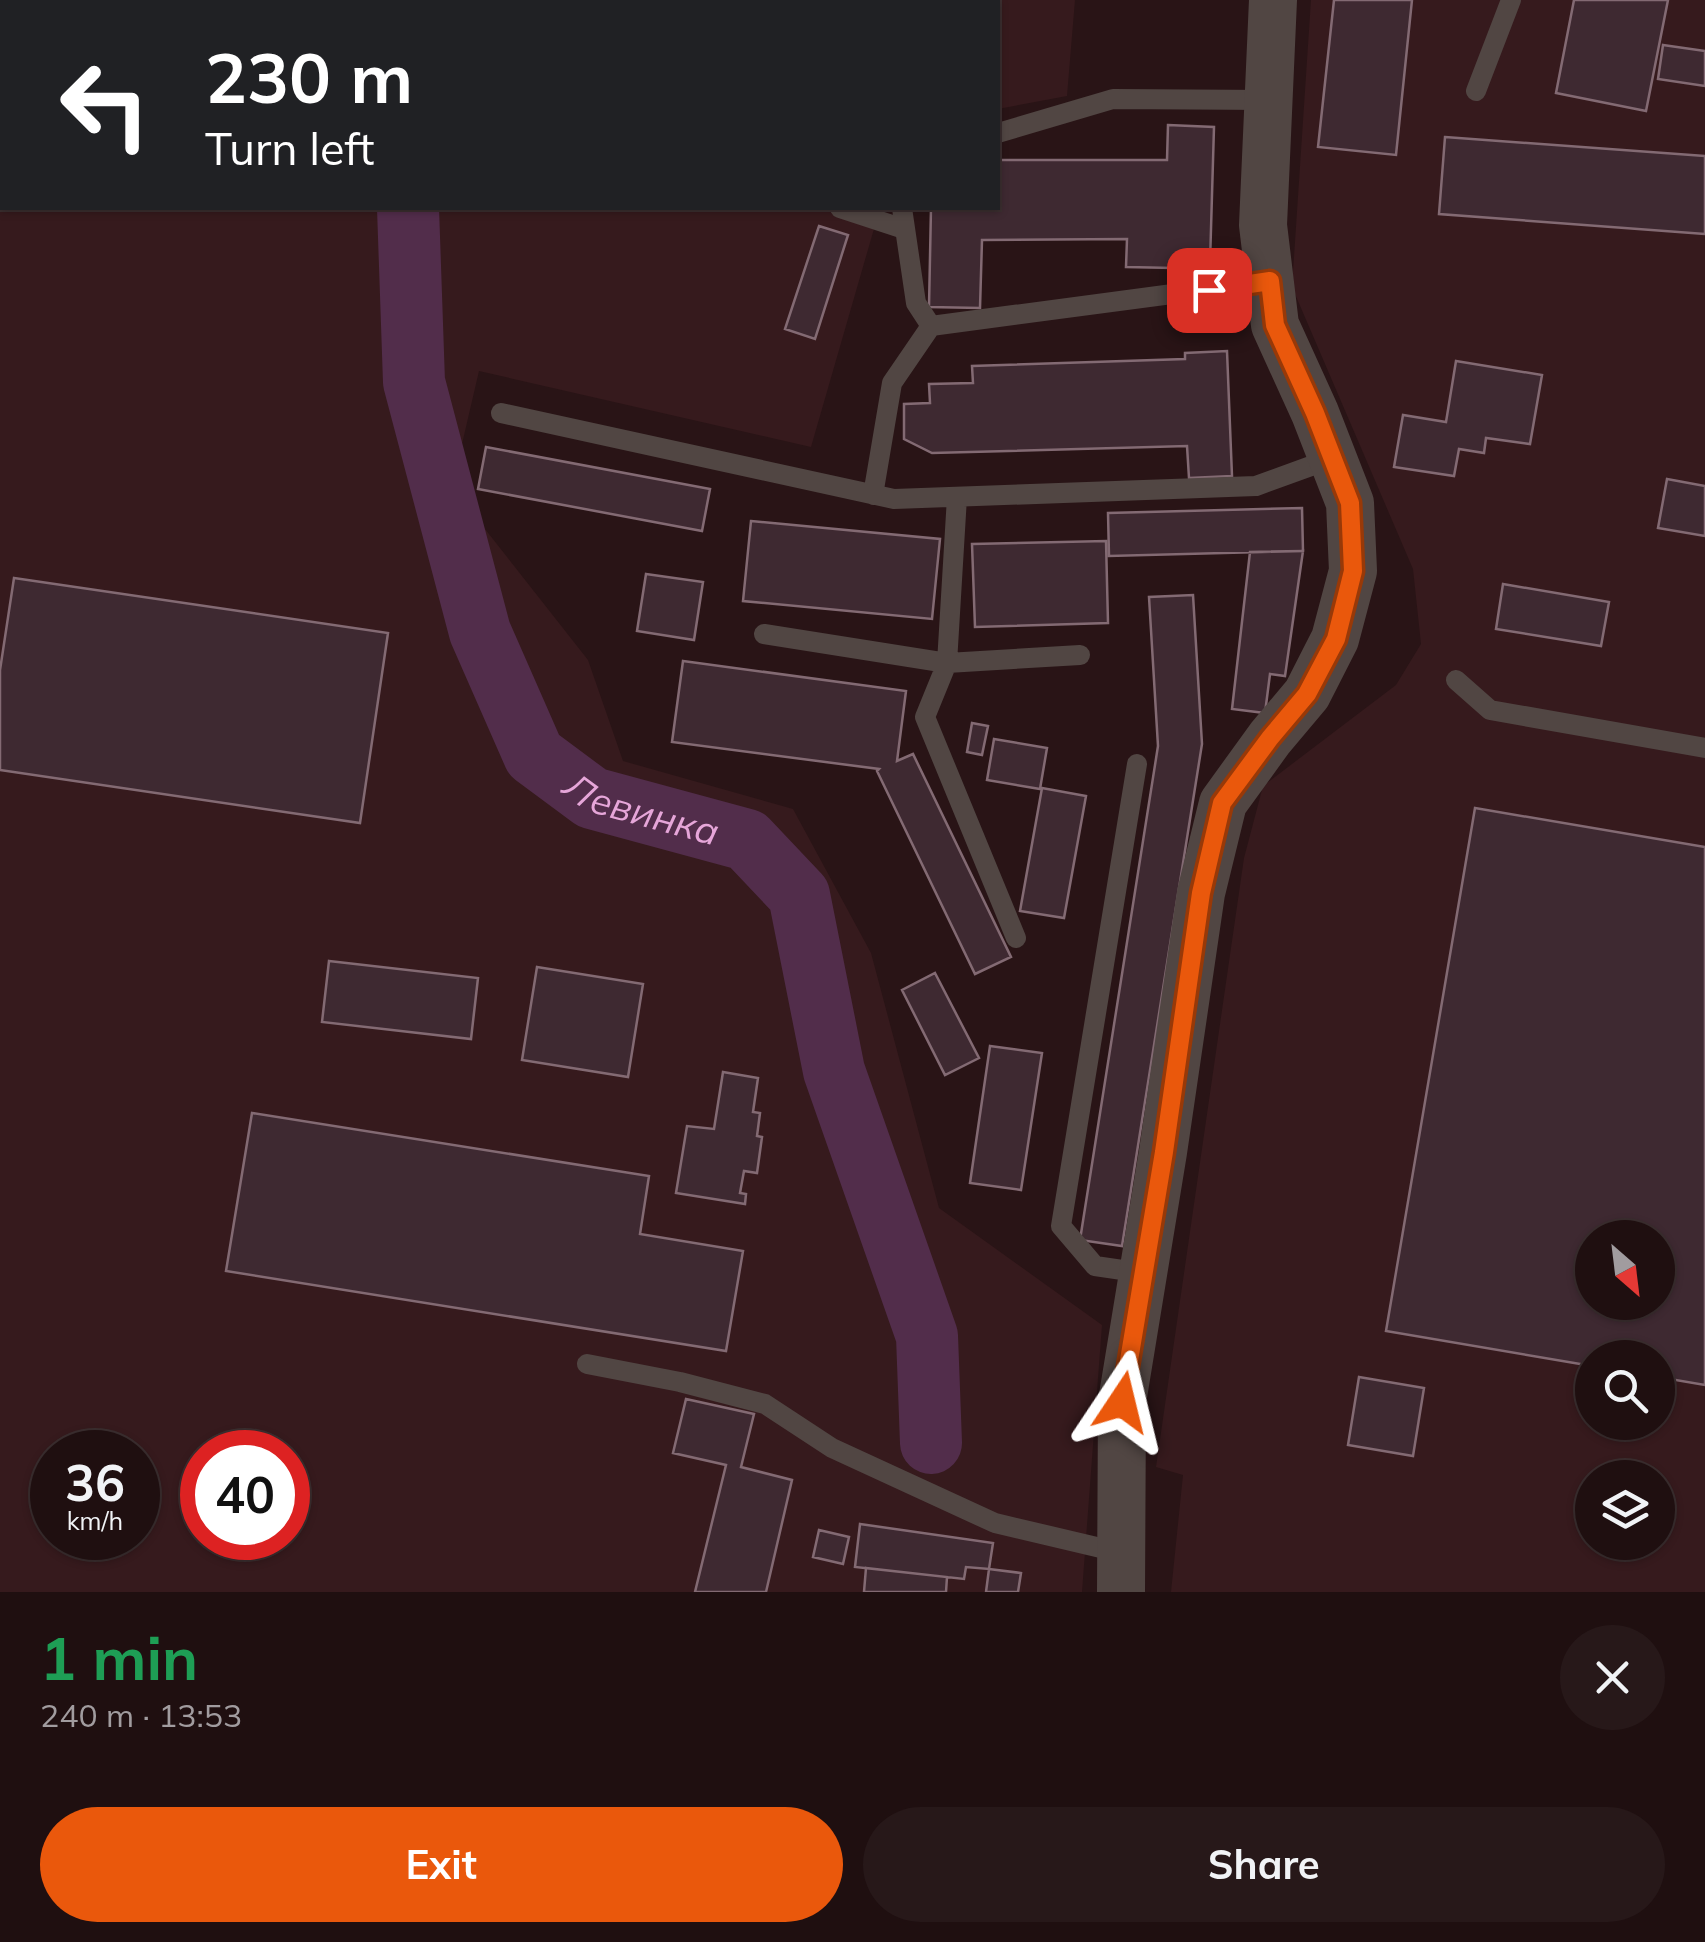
<!DOCTYPE html>
<meta charset="utf-8">
<style>
:root{--surface:#1f0f10;--page:#271819;--text:#f1f3f6;--muted:#a19c9f;--line:#3c2f30;--accent:#ea580c}
body{margin:0;font-family:Mulish,sans-serif;background:var(--page);color:var(--text);height:100vh;display:flex;flex-direction:column;font-size:38px;white-space:nowrap}
*{box-sizing:border-box;margin:0}
p{font-size:32px;color:var(--muted)}
.icon{flex:none;width:55px;height:55px;fill:none;stroke:currentColor;stroke-width:2;stroke-linecap:round;stroke-linejoin:round}
.map{position:relative;height:1592px;overflow:hidden}
.side{display:flex;flex-direction:column;background:var(--surface);flex:1}
.side>*{flex:none}
.top-card{position:absolute;left:0px;top:0px;width:1000px;height:210px;box-shadow:0 2px 8px #0004,0 0 0 2px var(--line);background:#202124;color:#fff;overflow:hidden}
.needle{width:65px;rotate:152deg}
.tools{position:absolute;left:1575px;top:1220px;display:grid;gap:20px}
.tools a{display:grid;place-items:center;width:100px;height:100px;border-radius:50%;background:var(--surface);box-shadow:0 2px 8px #0004,0 0 0 2px var(--line);font-size:50px}
.speed{position:absolute;left:30px;top:1430px;display:flex;gap:20px;font-size:50px;font-weight:700;text-align:center}
.speed>*{display:grid;place-content:center;width:130px;height:130px;border-radius:50%;background:var(--surface);box-shadow:0 2px 8px #0004,0 0 0 2px var(--line);line-height:1}
.speed small{font-size:25px;font-weight:400}
.speed .limit{border:15px solid #d22;background:#fff;color:#111}
.pin{position:absolute;display:grid;place-items:center;width:85px;height:85px;color:#fff;margin:-42px;border-radius:20px;box-shadow:0 5px 15px #0006}
.me{position:absolute;width:110px;margin:-55px;rotate:10deg;stroke-linejoin:round;filter:drop-shadow(0 0 8px #0008)}
.turn{display:flex;align-items:center;gap:35px;height:210px;padding:0 40px;font-size:45px}
.turn .icon{width:130px;height:130px;stroke-width:2.5}
.turn b{display:block;font-size:70px;line-height:85px}
.round{display:grid;place-items:center;flex:none;width:105px;height:105px;border-radius:52px;background:var(--page)}
.headline{display:flex;align-items:center;justify-content:space-between;height:170px;padding:0 40px}
h1{font-size:60px;font-weight:700;line-height:75px;color:#1e9e55}
.primary-button{display:flex;gap:20px;margin-top:auto;padding:20px 40px}
.primary-button a{flex:1;height:115px;border-radius:60px;background:var(--accent);color:#fff;font-size:40px;font-weight:700;line-height:115px;text-align:center}
.primary-button a+a{background:var(--page);color:var(--text)}
.map>svg:first-child{display:block}
.built{fill:#361a1d;fill-rule:evenodd}
.lines{fill:none;stroke-linecap:round;stroke-linejoin:round}
.river{stroke:#522d4b;stroke-width:62}
.building{fill:#3e2931;stroke:#836a73;stroke-width:2.5;fill-rule:evenodd}
.service{stroke:#514643;stroke-width:20}
.tertiary{stroke:#514643;stroke-width:48}
.route-casing{stroke:#983908;stroke-width:25}
.route{stroke:#ea580c;stroke-width:18}
.labels{text-anchor:middle;dominant-baseline:central;stroke-width:8;stroke-linejoin:round;paint-order:stroke}
.water-label{font-size:38px;font-style:italic;fill:#e6a6d9;stroke:#291416}
</style>
<div class="map">
<svg width="1705" height="1592" viewBox="0 0 1705 1592">
<rect width="100%" height="100%" fill="#291416"/>
<path class="built" d="M0,0H1075L1067,96L998,109V2H2V208H880L811,447L479,371L452,487L588,660L623,761L793,809L871,953L939,1208L1102,1325L1082,1592H0ZM52,1452H138V1538H52ZM202,1452H288V1538H202Z
M1311,0H1705V1592H1171L1183,1475L1156,1467L1244,858L1263,786L1396,685L1421,644L1413,569L1292,287ZM1592,1238H1658V1302H1592ZM1592,1358H1658V1422H1592ZM1592,1478H1658V1542H1592Z"/>
<g class="lines">
<g class="river">
<path d="M397,0L398,2"/>
<path id="s1" d="M408,208L414,382L480,632L534,755L592,798L747,840L799,895L834,1071L927,1336L931,1443"/>
</g>
</g>
<path class="building" d="M103,0H214V2H103Z
M525,0H673V2H525Z
M930,0H996V2H929Z
M1334,0H1412L1396,155L1318,147Z
M1574,0H1668L1646,111L1556,93Z
M1663,45L1705,51V86L1658,79Z
M1168,125L1214,127L1210,263H1174V268L1126,267L1127,239L982,240L980,308L929,307L931,208H998V160H1167Z
M1445,137L1705,156V234L1439,214Z
M819,226L848,235L815,339L785,329Z
M1227,351L1232,476L1189,478L1187,446L932,453L904,439V404L930,403L929,384L973,383L972,366L1185,359V353Z
M1456,361L1542,375L1530,444L1486,438L1484,453L1459,449L1454,476L1394,467L1403,415L1446,422Z
M486,447L710,489L702,531L478,489Z
M1667,479L1705,486V536L1658,528Z
M1302,508L1303,551L1109,556L1108,513Z
M751,521L940,539L932,619L743,601Z
M1106,541L1108,623L975,627L972,544Z
M1303,551L1285,676L1270,674L1265,713L1232,709L1250,552Z
M646,574L703,582L694,640L637,631Z
M14,578L388,633L360,823L0,770V670Z
M1503,584L1609,602L1601,646L1496,629Z
M1193,595L1202,744L1122,1246L1080,1240L1158,746L1149,597Z
M683,661L906,691L897,761L913,754L1011,957L975,974L877,771L879,769L672,742Z
M972,723L988,726L982,755L967,752Z
M994,739L1047,748L1040,789L987,780Z
M1042,788L1086,796L1064,918L1020,911Z
M1475,808L1705,847V1385L1658,1377V1358H1592V1366L1386,1331ZM1592,1238H1658V1302H1592Z
M329,961L478,978L471,1039L322,1022Z
M537,967L643,984L628,1077L522,1060Z
M935,973L979,1058L945,1075L902,990Z
M990,1046L1042,1053L1021,1190L970,1183Z
M723,1072L758,1078L753,1112L760,1113L757,1136L762,1137L757,1173L744,1171L740,1193L746,1194L745,1204L676,1193L687,1126L714,1129Z
M252,1113L649,1176L640,1234L743,1251L726,1351L226,1271Z
M1359,1377L1424,1388L1413,1456L1348,1445Z
M686,1399L754,1414L741,1467L792,1480L766,1592H695L726,1465L673,1453Z
M860,1524L993,1543L989,1569L966,1567L964,1579L855,1567Z
M819,1530L849,1537L843,1564L813,1557Z
M866,1568L947,1577L946,1592H864Z
M989,1569L1021,1573L1018,1592H986Z"/>
<g class="lines">
<path class="service" d="M37,0V2
M1476,91L1511,0
M998,133L1113,99L1268,100
M840,208L904,229
M902,208L916,303L931,326
M501,413L894,499L1256,486L1333,458
M873,495L892,383L931,326L1270,281
M957,497L947,663L925,717L1016,938
M764,634L947,663L1080,655
M1456,680L1490,710L1705,748
M1137,764L1061,1226L1095,1266L1143,1273
M587,1364L680,1382L765,1404L832,1448L995,1523L1122,1553"/>
<path class="tertiary" d="M1121,1592L1122,1402L1163,1152L1201,893L1223,803L1270,738L1307,694L1335,639L1353,571L1350,503L1315,413L1275,325L1263,225L1273,0"/>
</g>
<g class="lines">
<g class="route-casing">
<path id="route" d="M1122,1402L1164,1152L1201,893L1222,803L1270,738L1307,694L1336,639L1353,571L1350,503L1315,413L1275,325L1270,281L1209,290"/>
</g>
<use href="#route" class="route"/>
</g>
<g class="labels">
<g class="water-label">
<text stroke="none"><textPath href="#s1" startOffset="690">Левинка</textPath></text>
</g>
</g>
</svg>
<div class="tools">
<a><svg class="needle" viewBox="-14 -14 28 28"><path d="M0-13l5 13h-10z" fill="#e53935"/><path d="M0 13l5-13h-10z" fill="#a19c9f"/></svg></a>
<a><svg class="icon" aria-label="search" viewBox="0 0 24 24"><circle cx="10" cy="10" r="6"/><path d="M15 15l6 6"/></svg></a>
<a><svg class="icon" aria-label="layers" viewBox="0 0 24 24"><path d="M12 4l9 5-9 5-9-5zM3 14l9 5 9-5"/></svg></a>
</div>
<div class="speed"><div>36<small>km/h</small></div><div class="limit">40</div></div>
<div class="pin" style="left:1209px;top:290px;background:#d93025"><svg class="icon" aria-label="arrive" viewBox="0 0 24 24"><path d="M6 21V4h12l-3 4 3 4H6"/></svg></div>
<svg class="me" style="left:1122px;top:1402px" viewBox="-20 -20 40 40"><path d="M0-17L14 15 0 8-14 15z" fill="#ea580c" stroke="#fff" stroke-width="4"/></svg>
<div class="top-card">
<div class="turn"><svg class="icon" aria-label="left" viewBox="0 0 24 24"><path d="M17 20v-9H6M10 6l-5 5 5 5"/></svg><div><b>230 m</b>Turn left</div></div>
</div>
</div>
<section class="side">
<div class="headline"><div><h1>1 min</h1><p>240 m · 13:53</p></div><a class="round"><svg class="icon" aria-label="close" viewBox="0 0 24 24"><path d="M6 6l12 12M18 6L6 18"/></svg></a></div>
<div class="primary-button"><a>Exit</a><a>Share</a></div>
</section>
